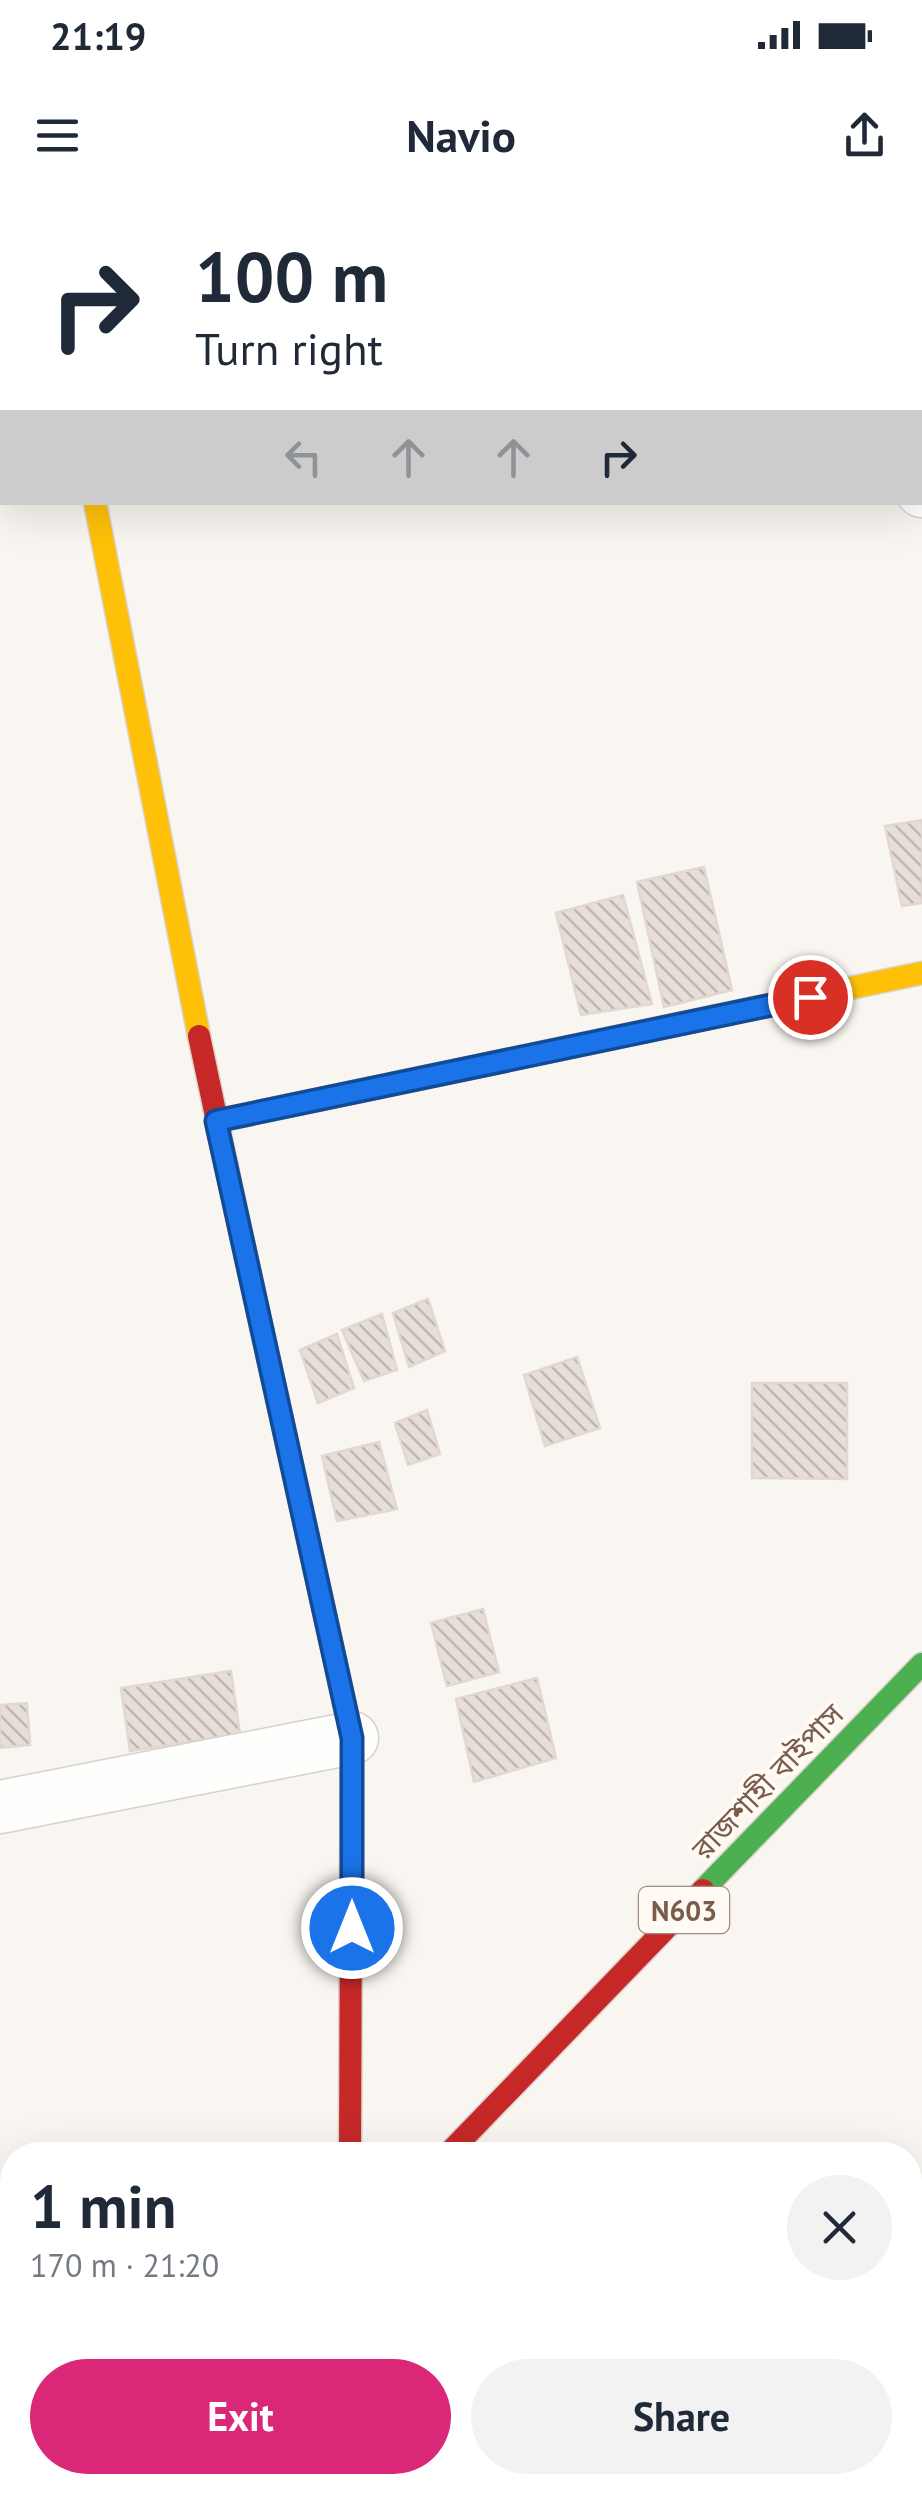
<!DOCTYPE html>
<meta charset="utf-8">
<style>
:root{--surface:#fff;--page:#f2f2f3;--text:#1f2937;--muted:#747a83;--accent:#db2777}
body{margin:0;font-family:"PT Sans","Noto Sans Bengali",sans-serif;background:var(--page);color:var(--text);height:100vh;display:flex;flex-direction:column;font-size:38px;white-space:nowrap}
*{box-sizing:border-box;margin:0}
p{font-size:32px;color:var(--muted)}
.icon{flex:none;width:55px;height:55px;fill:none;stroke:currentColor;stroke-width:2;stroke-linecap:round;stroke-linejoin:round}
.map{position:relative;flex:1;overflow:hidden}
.details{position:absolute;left:0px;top:1942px;width:922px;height:352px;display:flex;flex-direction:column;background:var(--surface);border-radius:40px 40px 0 0;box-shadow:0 10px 40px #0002}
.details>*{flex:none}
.guide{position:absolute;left:0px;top:0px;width:922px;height:305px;box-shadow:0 10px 40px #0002;background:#fff;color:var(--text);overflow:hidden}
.pin{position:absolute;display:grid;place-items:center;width:85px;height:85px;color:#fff;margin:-42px;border:5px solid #fff;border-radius:50%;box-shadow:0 2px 10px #0007}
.me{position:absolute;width:110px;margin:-55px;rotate:0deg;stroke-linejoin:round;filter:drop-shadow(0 0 8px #0008)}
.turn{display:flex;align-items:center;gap:35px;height:210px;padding:0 30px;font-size:45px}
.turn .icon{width:130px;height:130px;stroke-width:2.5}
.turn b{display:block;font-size:70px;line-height:85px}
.lanes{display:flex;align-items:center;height:95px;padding:0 30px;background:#0003;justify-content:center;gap:50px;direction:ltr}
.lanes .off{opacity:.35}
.round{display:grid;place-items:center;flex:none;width:105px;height:105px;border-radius:52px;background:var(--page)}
.headline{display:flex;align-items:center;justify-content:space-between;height:170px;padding:0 30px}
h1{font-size:60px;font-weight:600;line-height:75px}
.primary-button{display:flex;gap:20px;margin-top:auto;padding:20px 30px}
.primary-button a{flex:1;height:115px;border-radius:60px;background:var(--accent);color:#fff;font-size:40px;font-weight:600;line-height:115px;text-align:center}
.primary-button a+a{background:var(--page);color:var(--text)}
.status{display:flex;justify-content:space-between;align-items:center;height:70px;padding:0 50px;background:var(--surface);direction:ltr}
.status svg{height:28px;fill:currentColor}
header{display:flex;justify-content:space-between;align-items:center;height:130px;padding:0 30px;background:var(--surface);font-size:45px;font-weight:600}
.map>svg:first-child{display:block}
.building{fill:url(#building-back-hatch);stroke:#e2d8d2;stroke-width:2.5}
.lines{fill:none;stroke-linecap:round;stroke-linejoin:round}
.street-casing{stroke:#d7d1cb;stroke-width:55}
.fast-casing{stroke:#d9d2cb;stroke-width:25}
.slow-casing{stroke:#d9d2cb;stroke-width:25}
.jam-casing{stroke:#d9d2cb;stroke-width:25}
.street{stroke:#fefefd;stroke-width:52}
.fast{stroke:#4caf50;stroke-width:22}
.slow{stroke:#ffc107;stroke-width:22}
.jam{stroke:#c62828;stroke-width:22}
.route-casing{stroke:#114b97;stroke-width:25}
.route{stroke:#1a73e8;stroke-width:18}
.labels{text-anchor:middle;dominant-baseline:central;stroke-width:8;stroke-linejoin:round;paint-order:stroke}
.shield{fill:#fffaf3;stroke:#a28b7f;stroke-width:2.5}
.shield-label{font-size:28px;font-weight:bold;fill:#7a5c4d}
.street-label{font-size:30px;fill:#7a5c4d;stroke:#fffaf3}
</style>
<div class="status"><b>21:19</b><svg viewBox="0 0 49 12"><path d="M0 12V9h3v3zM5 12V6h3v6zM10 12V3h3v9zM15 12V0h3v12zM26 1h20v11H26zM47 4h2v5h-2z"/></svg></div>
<header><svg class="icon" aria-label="menu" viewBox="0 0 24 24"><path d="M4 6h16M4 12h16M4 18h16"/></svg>Navio<svg class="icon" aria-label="share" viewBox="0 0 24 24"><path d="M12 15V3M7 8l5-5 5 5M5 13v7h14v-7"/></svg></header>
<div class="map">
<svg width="922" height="2294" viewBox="0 0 922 2294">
<defs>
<pattern id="building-back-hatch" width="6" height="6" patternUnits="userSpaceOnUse" patternTransform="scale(2.5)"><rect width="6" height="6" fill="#e6ded7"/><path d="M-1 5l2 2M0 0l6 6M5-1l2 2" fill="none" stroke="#bfb7b1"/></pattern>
</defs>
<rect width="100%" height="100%" fill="#f9f5f0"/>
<path class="building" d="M922,620V703L902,706L885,626Z
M704,667L732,790L664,807L637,682Z
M623,695L652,804L581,815L556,713Z
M428,1099L445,1151L409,1167L393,1113Z
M382,1114L397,1170L364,1181L342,1130Z
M337,1134L354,1188L318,1203L300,1150Z
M577,1157L600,1228L545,1246L524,1175Z
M752,1183H847V1279L752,1278Z
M427,1210L440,1254L408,1265L395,1223Z
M379,1242L397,1309L337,1321L322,1256Z
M483,1409L499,1472L447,1486L431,1423Z
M231,1471L240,1534L130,1551L121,1488Z
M537,1478L556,1558L474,1582L456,1499Z
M27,1503L30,1545L0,1548V1505Z"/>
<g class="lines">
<g class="street-casing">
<path id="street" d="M48,0V2
M920,199L922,198
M920,281L922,291
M0,1607L352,1538
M380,2282L382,2294"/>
</g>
<g class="fast-casing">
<path id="fast" d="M246,1057L352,1538L351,1693
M703,1690L922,1464
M105,2294L117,2282"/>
</g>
<g class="slow-casing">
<path id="slow" d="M95,302L199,836
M216,921L922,773"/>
</g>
<g class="jam-casing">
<path id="jam" d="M199,836L246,1057
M350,1955L351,1693
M447,1955L703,1690"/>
</g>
<use href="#street" class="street"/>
<use href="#fast" class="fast"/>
<use href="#slow" class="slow"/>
<use href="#jam" class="jam"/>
</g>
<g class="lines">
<g class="route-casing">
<path id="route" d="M352,1728V1538L216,921L810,797"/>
</g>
<use href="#route" class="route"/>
</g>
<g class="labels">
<rect class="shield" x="639" y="1687" width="90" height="46" rx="8"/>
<g class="shield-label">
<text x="684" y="1710">N603</text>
</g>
<g class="street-label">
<text transform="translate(767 1581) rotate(-46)">রাজশাহী বাইপাস</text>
</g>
</g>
</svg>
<div class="pin" style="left:810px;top:797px;background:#d93025"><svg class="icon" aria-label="arrive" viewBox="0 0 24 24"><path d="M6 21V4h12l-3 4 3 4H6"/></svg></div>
<svg class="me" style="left:352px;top:1728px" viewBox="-20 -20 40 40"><circle r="17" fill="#1a73e8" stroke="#fff" stroke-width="3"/><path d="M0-11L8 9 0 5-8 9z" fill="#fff"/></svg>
<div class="guide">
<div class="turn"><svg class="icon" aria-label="right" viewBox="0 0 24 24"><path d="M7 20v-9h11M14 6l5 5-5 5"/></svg><div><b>100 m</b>Turn right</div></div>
<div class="lanes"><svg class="icon off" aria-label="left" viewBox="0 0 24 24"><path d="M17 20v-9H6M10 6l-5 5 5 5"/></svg><svg class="icon off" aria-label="ahead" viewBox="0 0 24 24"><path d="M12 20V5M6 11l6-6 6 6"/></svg><svg class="icon off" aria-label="ahead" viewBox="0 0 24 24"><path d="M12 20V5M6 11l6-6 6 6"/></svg><svg class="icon" aria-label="right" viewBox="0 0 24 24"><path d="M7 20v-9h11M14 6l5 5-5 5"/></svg></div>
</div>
<section class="details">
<div class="headline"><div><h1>1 min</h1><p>170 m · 21:20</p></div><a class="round"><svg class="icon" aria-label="close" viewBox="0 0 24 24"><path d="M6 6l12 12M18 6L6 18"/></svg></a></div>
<div class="primary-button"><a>Exit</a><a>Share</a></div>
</section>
</div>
